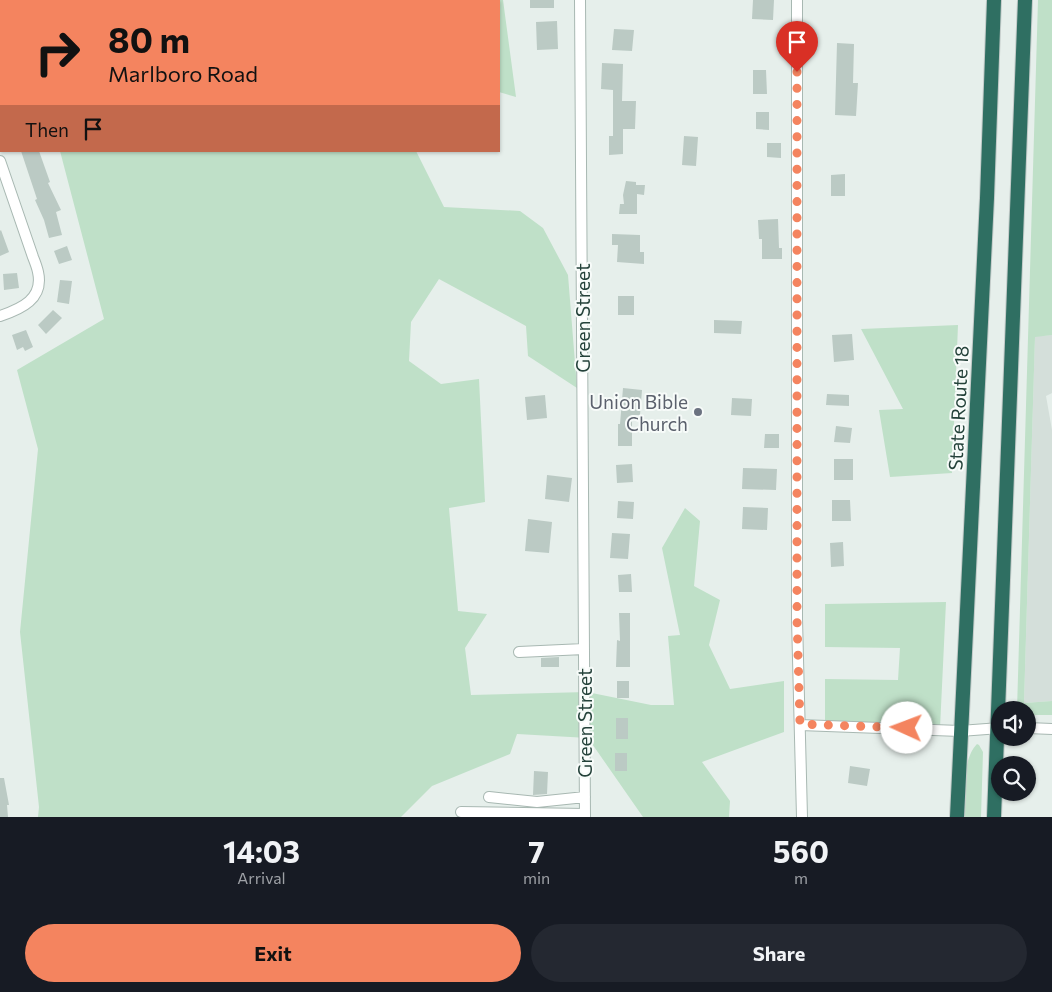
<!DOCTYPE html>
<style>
:root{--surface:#171b24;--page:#242831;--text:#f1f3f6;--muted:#9ea1a6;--accent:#f4845f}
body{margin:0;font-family:Commissioner,sans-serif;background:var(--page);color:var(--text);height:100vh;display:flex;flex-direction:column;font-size:19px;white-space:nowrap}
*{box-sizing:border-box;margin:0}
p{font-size:16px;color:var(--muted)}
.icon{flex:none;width:28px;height:28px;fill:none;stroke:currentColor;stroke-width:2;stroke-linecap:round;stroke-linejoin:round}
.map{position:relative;height:817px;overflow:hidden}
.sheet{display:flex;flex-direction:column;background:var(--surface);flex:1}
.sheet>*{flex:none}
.banner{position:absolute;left:0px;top:0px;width:500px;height:152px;box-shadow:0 1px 4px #0004;background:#f4845f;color:#111;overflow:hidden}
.tools{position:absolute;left:991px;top:701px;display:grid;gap:10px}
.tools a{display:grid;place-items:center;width:45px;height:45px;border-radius:50%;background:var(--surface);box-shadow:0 1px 4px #0004;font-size:25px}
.pin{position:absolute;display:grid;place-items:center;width:42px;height:42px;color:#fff;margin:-51px -21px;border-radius:50% 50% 50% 0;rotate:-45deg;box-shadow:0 0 5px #0007}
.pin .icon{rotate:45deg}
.me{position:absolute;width:55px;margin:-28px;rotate:272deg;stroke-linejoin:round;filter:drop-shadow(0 0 4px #0008)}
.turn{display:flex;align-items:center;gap:18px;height:105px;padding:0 25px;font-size:22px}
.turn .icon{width:65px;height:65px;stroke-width:2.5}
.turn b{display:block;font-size:35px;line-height:42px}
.then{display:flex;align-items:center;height:48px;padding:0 25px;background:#0003;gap:10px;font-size:19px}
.eta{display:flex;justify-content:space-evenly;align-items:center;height:85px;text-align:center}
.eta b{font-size:30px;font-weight:700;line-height:35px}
.primary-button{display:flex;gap:10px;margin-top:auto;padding:10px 25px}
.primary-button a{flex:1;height:58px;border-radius:30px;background:var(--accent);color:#111;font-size:20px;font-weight:700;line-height:58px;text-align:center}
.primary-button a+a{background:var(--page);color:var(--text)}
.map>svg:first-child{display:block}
.built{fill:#d4dfda}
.green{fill:#bfe0c8}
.building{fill:#bbcac4}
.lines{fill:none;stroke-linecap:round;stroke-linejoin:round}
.minor-casing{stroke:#a8b8b2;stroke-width:12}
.highway-casing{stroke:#c2cac8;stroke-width:16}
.minor{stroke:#fff;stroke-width:10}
.highway{stroke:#2f6f62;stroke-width:14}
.route{stroke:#f4845f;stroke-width:9;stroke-dasharray:0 16.2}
.worship-dot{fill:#6b7280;stroke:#f7fbf9;stroke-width:2}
.labels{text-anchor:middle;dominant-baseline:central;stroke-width:4;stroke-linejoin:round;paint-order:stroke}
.street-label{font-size:19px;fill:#24423a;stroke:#f7fbf9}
.worship-label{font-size:19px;fill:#5b616d;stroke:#f7fbf9;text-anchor:end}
</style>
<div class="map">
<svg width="1052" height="817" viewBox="0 0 1052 817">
<rect width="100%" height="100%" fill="#e6efeb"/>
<path class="built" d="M1052,335V393L1046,396L1052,430V701L1024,703L1035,336Z"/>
<path class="green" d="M47,0H503L516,97L499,92V1H47Z
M1038,0H1052V335L1035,337L1024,703L1052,701V715H1028V710H1017Z
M60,151H416L444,207L520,211L543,228L568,275L577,388L528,356L526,326L439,279L411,322L409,361L441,384L479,379L485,502L449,508L458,611L487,614L465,648L471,695L587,692L651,705H674L668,636L680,635L662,548L685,508L700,521L694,586L720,600L709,645L730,689L784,681V732L702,762L730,801L729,817H643L588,738L517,734L510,754L432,786L401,817H38L39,807L20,632L38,449L17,370L104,319Z
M958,325L952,473L890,477L879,410L903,409L861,329Z
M946,602L940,728L825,726V679L898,680L900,648L825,647V604Z
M977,744L979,745L983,752L981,817H963C964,796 962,759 977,744Z"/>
<path class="building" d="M530,0H554V8H530Z
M753,0H774L773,20L752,19Z
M557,21L558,49L537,50L536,22Z
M614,29L634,30L632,51L612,50Z
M837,43L854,44L853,83H858L856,116L835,115Z
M602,63L623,64L622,101H636L635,129H623V154L609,155V136H613V90L601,89Z
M753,70H766L767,94H753Z
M756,112H769V130L756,129Z
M684,136L698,137L696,166L682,165Z
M767,143H781V158L767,157Z
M21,151H39L50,182L48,183L61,210L56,212L62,235L49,238L44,220L35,200L37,199Z
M845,174V196H831V175Z
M626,181L636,182V185H645L644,195L637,194V214H619L620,204H624L623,195Z
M778,219L779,248H782V259H762V239H759L758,220Z
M1,230L9,252L0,256V231Z
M612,234L640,235V252H644V264L617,262L618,245H612Z
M67,246L72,260L59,264L54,251Z
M17,273L19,288L4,290L3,274Z
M60,280L72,281L69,304L57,302Z
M618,296H634V315H618Z
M53,310L62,318L46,334L38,325Z
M714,320L742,321L741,334L714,333Z
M26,330L33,347L25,351L23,347L17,350L12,335Z
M852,334L854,360L834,362L832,335Z
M623,388L642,390L640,415H632V446H618V424H620Z
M827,394L849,395V406L826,405Z
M545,395L547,418L527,420L525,397Z
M732,398L752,399L751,416L731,415Z
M836,426L852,428L850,443L834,442Z
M765,434H779V448H764Z
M834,459H853V480H834Z
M632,464L633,482L617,483L616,465Z
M743,468L777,469L776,490L742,489Z
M547,475L572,478L569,502L545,499Z
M832,500H850L851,521H832Z
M618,501L634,502L633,519L617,518Z
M743,507L768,508L767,530L742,529Z
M528,519L552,522L549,553L525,551Z
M612,533L630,534L628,559L610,558Z
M843,542L844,566L831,567L830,543Z
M631,574L632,592H619L618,575Z
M619,613H630V667H616L617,640L620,641Z
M559,657V667H541V658Z
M617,681H629V698H617Z
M616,718H628V739H616Z
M615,753H627V771H615Z
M850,766L870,769L867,786L848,783Z
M534,771L548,772L547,794L533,795Z
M0,778H4L9,805H7L8,817H0Z"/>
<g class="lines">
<g class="minor-casing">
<path id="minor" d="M580,0L585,817
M797,0V619L802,817
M0,161L33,257C35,262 37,267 38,272C44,299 21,309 0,316
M519,652L584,649
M800,725L960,731L1000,728
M1028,728L1052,729
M489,797L537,802L585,797
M461,812L585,814"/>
</g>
<g class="highway-casing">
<path id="highway" d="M957,817L987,198L994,0
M994,817L1025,0"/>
</g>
<use href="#minor" class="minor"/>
<use href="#highway" class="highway"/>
</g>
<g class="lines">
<path class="route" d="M797,72V619L800,724L907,728"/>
</g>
<circle class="worship-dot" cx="698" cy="412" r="5"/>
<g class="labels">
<g class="street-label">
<text transform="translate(582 318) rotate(-90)">Green Street</text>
<text transform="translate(958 408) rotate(-87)">State Route 18</text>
<text transform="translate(584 723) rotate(-90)">Green Street</text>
</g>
<g class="worship-label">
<text x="688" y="401">Union Bible<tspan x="688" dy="22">Church</tspan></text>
</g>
</g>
</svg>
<div class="tools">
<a><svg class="icon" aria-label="sound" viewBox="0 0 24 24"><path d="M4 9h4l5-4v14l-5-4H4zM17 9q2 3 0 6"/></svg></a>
<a><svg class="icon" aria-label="search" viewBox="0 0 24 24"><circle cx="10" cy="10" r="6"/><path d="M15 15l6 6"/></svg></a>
</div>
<div class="pin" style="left:797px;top:72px;background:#d93025"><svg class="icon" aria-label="arrive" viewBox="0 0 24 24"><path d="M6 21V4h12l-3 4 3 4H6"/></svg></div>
<svg class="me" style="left:907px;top:728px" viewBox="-20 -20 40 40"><circle r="19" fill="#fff"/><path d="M0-13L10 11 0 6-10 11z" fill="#f4845f"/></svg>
<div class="banner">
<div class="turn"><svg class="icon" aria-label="right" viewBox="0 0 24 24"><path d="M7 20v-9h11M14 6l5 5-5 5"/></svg><div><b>80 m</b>Marlboro Road</div></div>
<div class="then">Then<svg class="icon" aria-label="arrive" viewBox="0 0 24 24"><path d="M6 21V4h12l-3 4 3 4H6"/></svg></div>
</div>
</div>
<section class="sheet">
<div class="eta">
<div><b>14:03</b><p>Arrival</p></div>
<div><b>7</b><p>min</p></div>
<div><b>560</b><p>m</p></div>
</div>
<div class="primary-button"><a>Exit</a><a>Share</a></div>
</section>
